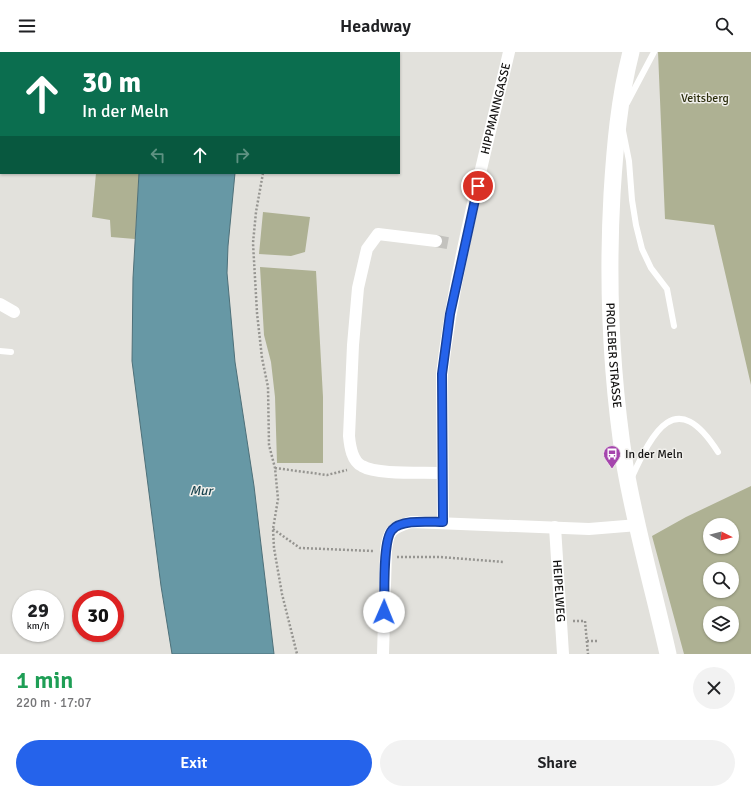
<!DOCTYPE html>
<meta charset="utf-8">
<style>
:root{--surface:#fff;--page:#f2f2f2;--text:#202124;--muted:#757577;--accent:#2563eb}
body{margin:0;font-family:Signika,sans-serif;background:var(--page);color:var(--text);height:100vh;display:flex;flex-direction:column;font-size:15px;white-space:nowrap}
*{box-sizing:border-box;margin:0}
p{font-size:13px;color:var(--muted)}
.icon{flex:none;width:22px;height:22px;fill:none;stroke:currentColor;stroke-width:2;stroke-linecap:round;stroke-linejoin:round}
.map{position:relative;height:602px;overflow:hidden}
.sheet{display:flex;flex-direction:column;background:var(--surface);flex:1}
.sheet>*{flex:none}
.hud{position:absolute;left:0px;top:0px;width:400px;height:122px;box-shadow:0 1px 3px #0004;background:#0b6e4f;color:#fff;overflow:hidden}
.needle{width:26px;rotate:96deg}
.controls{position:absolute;left:703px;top:466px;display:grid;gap:8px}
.controls a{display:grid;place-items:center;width:36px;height:36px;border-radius:50%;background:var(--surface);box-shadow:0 1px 3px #0004;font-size:20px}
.speed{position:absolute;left:12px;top:538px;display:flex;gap:8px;font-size:20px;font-weight:700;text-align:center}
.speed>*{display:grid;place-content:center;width:52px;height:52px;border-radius:50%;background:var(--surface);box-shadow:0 1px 3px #0004;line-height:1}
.speed small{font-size:10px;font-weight:400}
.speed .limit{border:6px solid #d22;background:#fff;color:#111}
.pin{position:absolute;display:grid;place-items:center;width:34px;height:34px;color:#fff;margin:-17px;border:2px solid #fff;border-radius:50%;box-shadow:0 1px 4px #0007}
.me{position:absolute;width:44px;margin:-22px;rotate:1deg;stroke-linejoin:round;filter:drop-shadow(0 0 3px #0008)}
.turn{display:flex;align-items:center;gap:14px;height:84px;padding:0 16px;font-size:18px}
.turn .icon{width:52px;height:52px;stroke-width:2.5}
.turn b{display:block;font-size:28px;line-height:34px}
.lanes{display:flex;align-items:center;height:38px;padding:0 16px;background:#0003;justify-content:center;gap:20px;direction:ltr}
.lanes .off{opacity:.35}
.round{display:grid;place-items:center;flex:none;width:42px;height:42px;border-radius:21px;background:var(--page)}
.summary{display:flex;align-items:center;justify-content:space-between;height:68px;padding:0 16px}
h1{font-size:24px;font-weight:600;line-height:30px;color:#1e9e55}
.button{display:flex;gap:8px;margin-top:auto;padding:8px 16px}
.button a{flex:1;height:46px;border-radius:24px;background:var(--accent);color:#fff;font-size:16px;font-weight:600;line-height:46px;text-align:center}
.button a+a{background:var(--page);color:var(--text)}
header{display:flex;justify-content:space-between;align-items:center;height:52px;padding:0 16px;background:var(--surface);font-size:18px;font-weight:600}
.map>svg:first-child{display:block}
.green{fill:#aeb193;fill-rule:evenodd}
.water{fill:#6798a5;stroke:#4e7079}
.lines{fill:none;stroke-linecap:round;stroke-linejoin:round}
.minor-tunnel{stroke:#c3c2be;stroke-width:12;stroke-dasharray:12 6;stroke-linecap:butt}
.path{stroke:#969591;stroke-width:2.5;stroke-dasharray:2 2;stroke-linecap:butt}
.service{stroke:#fff;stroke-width:6}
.minor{stroke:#fff;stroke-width:12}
.secondary{stroke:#fff;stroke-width:17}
.route-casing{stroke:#184099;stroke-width:10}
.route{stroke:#2563eb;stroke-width:7}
.labels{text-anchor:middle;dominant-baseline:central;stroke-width:3;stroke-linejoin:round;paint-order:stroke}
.park-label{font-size:12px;fill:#2c2e0d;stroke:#efeeea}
.street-label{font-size:12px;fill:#131211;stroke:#efeeea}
.poi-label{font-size:12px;fill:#131211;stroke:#efeeea;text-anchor:start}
.water-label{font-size:13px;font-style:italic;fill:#16424d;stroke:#efeeea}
</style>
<header><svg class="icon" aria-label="menu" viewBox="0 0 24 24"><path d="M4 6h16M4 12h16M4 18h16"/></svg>Headway<svg class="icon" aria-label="search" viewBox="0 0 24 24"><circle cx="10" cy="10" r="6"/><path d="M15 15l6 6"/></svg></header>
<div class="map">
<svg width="751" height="602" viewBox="0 0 751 602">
<rect width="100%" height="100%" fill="#e2e1dc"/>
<path class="green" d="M658,0H751V333L714,173L665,167Z
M96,121H139L135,187L111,185L110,168L92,165Z
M263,160L310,165L305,200L291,204L259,202Z
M260,215L316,219L323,345V411H277L275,345L271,310L264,283Z
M751,434V602H684L652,484L686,465ZM710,473H732V495H710ZM710,517H732V539H710ZM710,561H732V583H710Z"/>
<path class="water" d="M154,0H261L153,1Z
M139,121H235L228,194L227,221L235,310L254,434L274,602H172L161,534L132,309L133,226Z"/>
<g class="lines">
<path class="minor-tunnel" d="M436,189L452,192"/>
<path class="path" d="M286,1V0
M263,121L256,160L253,191L257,261L262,306L268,335L269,393L275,416L278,447L273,477L274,496L282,542L297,602
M275,416L327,423L347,418
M273,477L300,496L373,499
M397,505H440L504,510
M573,569H585L588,602
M587,589H599"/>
<path class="service" d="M627,51L654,0
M623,79L629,109L632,148L636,173L642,197L651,216L667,237L674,274
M0,299L11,300
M631,427C653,379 676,334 718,400"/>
<g class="minor">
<path d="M436,189L378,182L367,197L358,236L353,293L349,384C350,395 352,409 362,414C377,423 424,420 442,421"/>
<path d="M0,252L14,260"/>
<path id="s1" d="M443,470L442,322C455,213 484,107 509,0"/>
<path id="s2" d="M555,475L563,602"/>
<path d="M383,602L386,499C388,479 391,476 411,470L589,477L638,473"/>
</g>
<path class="secondary" id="s3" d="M631,0C619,47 615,94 612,142C607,233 611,324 625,414C636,477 654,540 668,602"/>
</g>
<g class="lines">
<g class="route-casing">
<path id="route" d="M384,560C385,544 382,489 392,478C401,467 429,470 443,470L442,322L450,262L478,134"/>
</g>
<use href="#route" class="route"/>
</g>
<defs>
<g id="bus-pin" transform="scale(0.9)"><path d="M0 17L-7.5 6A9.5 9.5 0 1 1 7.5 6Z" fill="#a545ad" stroke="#efeeea"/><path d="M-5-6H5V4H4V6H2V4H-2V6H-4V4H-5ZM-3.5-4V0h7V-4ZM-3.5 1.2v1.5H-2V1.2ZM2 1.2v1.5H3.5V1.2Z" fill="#fff"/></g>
</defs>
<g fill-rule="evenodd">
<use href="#bus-pin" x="612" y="402"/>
</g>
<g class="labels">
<g class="park-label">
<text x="705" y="46">Veitsberg</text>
</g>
<g class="street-label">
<text stroke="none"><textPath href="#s1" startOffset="419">HIPPMANNGASSE</textPath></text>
<text stroke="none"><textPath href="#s3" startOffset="305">PROLEBER STRASSE</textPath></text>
<text stroke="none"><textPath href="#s2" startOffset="64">HEIPELWEG</textPath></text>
</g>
<g class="poi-label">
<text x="625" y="402">In der Meln</text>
</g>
<g class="water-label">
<text x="201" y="439">Mur</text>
</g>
</g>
</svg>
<div class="controls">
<a><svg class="needle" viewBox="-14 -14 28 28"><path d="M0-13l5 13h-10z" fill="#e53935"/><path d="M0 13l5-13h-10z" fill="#757577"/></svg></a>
<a><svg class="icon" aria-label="search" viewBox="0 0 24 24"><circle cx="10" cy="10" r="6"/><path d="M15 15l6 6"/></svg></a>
<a><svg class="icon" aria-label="layers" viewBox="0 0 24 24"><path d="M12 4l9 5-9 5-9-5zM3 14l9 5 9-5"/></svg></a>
</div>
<div class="speed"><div>29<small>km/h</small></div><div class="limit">30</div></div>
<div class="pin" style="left:478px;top:134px;background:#d93025"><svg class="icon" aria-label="arrive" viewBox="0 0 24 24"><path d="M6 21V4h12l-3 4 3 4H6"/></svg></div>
<svg class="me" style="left:384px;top:560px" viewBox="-20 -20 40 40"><circle r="19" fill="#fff"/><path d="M0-13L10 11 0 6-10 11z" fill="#2563eb"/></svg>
<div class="hud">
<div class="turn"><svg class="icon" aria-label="ahead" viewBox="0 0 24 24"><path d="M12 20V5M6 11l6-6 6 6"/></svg><div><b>30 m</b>In der Meln</div></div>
<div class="lanes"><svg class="icon off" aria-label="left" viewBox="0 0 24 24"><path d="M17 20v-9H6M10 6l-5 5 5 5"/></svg><svg class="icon" aria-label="ahead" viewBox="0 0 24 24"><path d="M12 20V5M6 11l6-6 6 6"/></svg><svg class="icon off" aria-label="right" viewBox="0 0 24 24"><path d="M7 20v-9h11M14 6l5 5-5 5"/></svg></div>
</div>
</div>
<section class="sheet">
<div class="summary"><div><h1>1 min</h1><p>220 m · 17:07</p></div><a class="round"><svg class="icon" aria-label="close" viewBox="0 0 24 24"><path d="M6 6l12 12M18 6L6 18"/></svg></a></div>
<div class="button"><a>Exit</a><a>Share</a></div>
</section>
